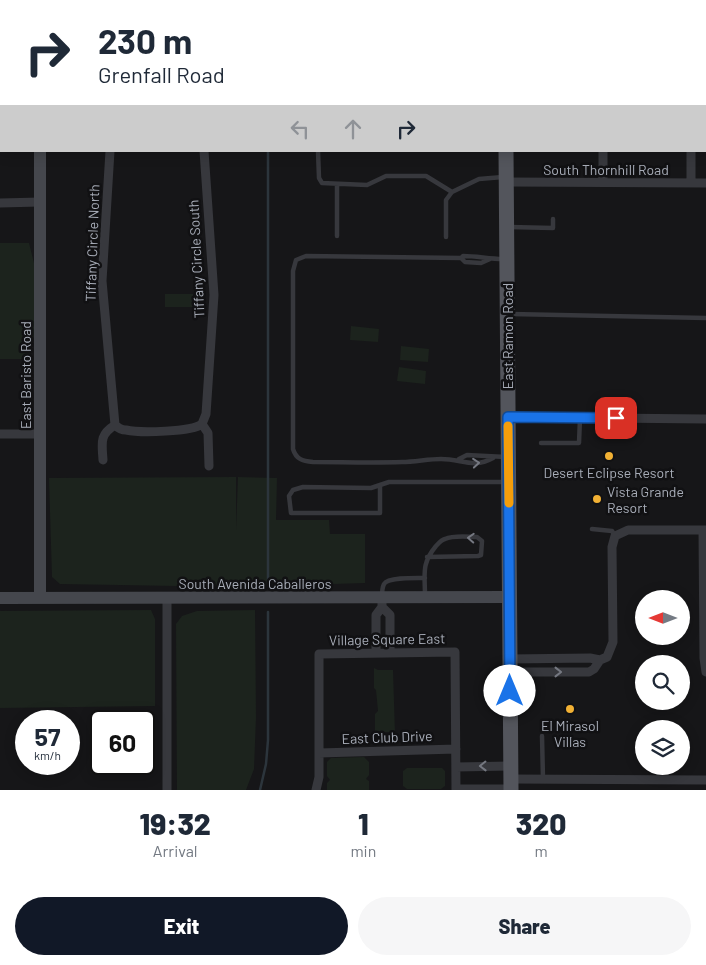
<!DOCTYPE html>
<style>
:root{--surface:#fff;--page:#f6f6f7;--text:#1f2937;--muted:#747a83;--accent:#111827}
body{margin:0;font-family:Barlow,sans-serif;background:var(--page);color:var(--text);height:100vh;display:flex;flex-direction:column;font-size:19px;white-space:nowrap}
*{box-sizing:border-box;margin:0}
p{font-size:16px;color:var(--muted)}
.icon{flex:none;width:28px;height:28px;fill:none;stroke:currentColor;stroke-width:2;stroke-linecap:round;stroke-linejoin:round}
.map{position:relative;height:790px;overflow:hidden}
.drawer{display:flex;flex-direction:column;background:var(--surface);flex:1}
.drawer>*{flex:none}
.banner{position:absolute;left:0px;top:0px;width:706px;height:152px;box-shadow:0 2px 12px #0003;background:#fff;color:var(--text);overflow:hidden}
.needle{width:32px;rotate:270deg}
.buttons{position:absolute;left:635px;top:590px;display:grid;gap:10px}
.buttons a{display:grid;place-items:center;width:55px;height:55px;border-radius:50%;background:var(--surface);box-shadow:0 2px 12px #0003;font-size:25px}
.speed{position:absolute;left:15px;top:710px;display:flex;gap:10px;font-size:25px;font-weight:700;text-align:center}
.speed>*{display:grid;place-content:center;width:65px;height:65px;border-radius:50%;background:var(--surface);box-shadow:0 2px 12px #0003;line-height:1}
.speed small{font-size:12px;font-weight:400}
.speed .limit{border:2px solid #111;border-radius:8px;background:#fff;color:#111}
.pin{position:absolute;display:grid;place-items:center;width:42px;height:42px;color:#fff;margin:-21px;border-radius:10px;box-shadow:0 2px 8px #0006}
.me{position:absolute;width:55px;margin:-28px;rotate:0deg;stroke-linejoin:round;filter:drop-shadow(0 0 4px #0008)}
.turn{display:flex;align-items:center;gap:18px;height:105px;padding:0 15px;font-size:22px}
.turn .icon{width:65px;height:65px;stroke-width:2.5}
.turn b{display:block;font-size:35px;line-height:42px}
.lanes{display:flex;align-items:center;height:48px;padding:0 15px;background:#0003;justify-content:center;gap:25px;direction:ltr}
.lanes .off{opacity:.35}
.eta{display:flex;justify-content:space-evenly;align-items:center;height:85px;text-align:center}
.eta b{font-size:30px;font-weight:800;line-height:35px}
.action{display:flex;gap:10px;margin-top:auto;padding:10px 15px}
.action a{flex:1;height:58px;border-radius:30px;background:var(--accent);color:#fff;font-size:20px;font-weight:800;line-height:58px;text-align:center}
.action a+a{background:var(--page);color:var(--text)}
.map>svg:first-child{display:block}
.green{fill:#1c231d}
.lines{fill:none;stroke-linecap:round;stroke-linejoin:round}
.stream{stroke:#2c353c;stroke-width:2.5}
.lane{stroke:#37383d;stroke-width:4.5}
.street{stroke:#37383d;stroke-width:9}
.secondary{stroke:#45474d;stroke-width:12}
.primary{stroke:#53555c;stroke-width:15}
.oneway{stroke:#757881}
.route-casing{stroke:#114b97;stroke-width:12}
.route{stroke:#1a73e8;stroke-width:9}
.slow{stroke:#f59e0b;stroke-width:9}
.poi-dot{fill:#f2b134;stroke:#111113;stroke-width:2}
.labels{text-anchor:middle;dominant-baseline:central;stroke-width:5;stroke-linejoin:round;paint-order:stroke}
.street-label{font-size:14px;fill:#a8adb8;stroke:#111113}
.poi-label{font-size:14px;fill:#a8adb8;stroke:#111113}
</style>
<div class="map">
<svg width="706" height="790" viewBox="0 0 706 790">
<rect width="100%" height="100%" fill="#161618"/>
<path class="green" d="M0,243H29L34,263V334L29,359H0Z
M165,294H193V307H165Z
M351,326L379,329L378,342L350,340Z
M401,346L429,349L428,362L400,360Z
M399,367L426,371L425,384L397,381Z
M236,477V530L238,477L277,478L276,520H329L330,534H365V583L236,587L60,584L52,577L49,478Z
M151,610L155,619V706L0,708V611Z
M255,610L256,717L254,769L246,790H177L176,624L182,616L197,611Z
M374,668L378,670H393L395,734L393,732H378L375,735V714L378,711L376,690L374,688Z
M364,757L369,762V775L366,779L369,781V790H327V783L330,780L327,776V762L331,758Z
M407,768H442L445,771V786L441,789H407L403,786V771Z"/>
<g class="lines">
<path class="stream" d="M268,0V1
M268,151V587
M260,790L266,764L268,740V612"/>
<path class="lane" d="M302,0H318
M318,151L319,178L322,183L367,185L386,176H426L452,192
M509,227L553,228V219
M337,236V185
M446,237V200L452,192L479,179L503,177
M461,258L465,262L481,263L490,259
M511,314L706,318
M541,443H579L580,418
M493,458C473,469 462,459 441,459C428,459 415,462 402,462C372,463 342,462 313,462C302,461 296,459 293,449V271L296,260L306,256L461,258L463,256C477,256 489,259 503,259
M459,459L467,455L506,457
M380,485V513H291L289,496L293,490L303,487L371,488L389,482H505
M592,529L612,531L615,536
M425,596C425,574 421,564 436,546C438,544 441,540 445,539C454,535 468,537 477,537L482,541L481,555L478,556L427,557
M382,597C382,593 382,588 384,584C388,577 416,578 425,578
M542,736L543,779"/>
<path class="street" d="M106,0V1
M560,0V1
M586,0V1
M612,0V1
M637,0V1
M663,0V1
M690,0V1
M205,1V0
M705,7H706
M0,125H1
M110,151L102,281L115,425
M691,151V182
M507,182L706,183
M603,182V151
M0,203L40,202
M508,417L706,419
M202,424L206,414L214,295L204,151
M202,424L208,433L209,466
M115,425C118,428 122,430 126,430C140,433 192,432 202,424
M0,434H40
M103,460C102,443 99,435 115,425
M703,530L704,658L706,672
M167,598V790
M382,607L390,615V653
M376,653V615L382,607V597
M510,659L590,658L600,660
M510,672H589L594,669L600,660L607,657L613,642L612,547L615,536L628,530H706
M319,753L456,749
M456,767L511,766
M511,779L706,780
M456,789H511
M316,790L319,777V654L455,652L456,790"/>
<path class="secondary" d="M40,0V1
M0,598L510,597
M40,598V151"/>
<path class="primary" d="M506,1V0
M506,151L511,790"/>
</g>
<defs><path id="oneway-chevron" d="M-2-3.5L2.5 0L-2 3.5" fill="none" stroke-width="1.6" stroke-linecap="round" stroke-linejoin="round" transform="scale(1.25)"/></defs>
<g class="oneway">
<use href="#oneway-chevron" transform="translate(476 463) rotate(-5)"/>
<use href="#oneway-chevron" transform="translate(471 538) rotate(-177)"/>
<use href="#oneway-chevron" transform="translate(558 672)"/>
<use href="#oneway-chevron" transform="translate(483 766) rotate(179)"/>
</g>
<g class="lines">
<g class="route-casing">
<path id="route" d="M510,691L508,417L616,418"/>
</g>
<use href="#route" class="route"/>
<path class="slow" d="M508,426L509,503"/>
</g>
<g class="poi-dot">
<circle cx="609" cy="456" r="5"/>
<circle cx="597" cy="499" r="5"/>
<circle cx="570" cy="709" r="5"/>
</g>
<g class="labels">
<g class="street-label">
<text x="606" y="169">South Thornhill Road</text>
<text transform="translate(92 243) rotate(-88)">Tiffany Circle North</text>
<text transform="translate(196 259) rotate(-93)">Tiffany Circle South</text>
<text transform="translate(507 336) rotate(-90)">East Ramon Road</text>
<text transform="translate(25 375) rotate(-90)">East Baristo Road</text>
<text x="255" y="583">South Avenida Caballeros</text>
<text transform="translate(387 639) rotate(-1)">Village Square East</text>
<text transform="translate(387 737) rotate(-2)">East Club Drive</text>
</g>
<g class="poi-label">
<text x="609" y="472">Desert Eclipse Resort</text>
<text x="607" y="491" text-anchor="start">Vista Grande<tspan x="607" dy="16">Resort</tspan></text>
<text x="570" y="725">El Mirasol<tspan x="570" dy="16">Villas</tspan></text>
</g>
</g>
</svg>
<div class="buttons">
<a><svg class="needle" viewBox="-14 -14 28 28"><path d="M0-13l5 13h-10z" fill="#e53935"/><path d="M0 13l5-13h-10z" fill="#747a83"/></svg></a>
<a><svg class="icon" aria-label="search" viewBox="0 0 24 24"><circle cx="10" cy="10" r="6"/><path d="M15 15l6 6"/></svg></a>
<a><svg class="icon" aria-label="layers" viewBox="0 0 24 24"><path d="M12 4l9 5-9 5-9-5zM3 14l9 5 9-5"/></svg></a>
</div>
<div class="speed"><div>57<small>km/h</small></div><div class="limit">60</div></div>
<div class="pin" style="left:616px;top:418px;background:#d93025"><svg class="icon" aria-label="arrive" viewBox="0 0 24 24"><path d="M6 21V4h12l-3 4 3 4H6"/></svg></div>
<svg class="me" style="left:510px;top:691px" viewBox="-20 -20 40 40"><circle r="19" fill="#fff"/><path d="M0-13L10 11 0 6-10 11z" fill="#1a73e8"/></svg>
<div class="banner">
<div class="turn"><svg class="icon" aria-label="right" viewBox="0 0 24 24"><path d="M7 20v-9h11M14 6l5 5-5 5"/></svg><div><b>230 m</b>Grenfall Road</div></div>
<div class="lanes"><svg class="icon off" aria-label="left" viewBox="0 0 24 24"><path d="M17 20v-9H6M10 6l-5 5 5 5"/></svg><svg class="icon off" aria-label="ahead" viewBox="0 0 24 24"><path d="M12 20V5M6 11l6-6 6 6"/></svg><svg class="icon" aria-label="right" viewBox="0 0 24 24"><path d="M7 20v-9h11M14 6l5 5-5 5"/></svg></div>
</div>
</div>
<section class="drawer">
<div class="eta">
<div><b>19:32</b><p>Arrival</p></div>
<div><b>1</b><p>min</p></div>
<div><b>320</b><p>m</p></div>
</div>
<div class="action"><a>Exit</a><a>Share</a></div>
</section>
